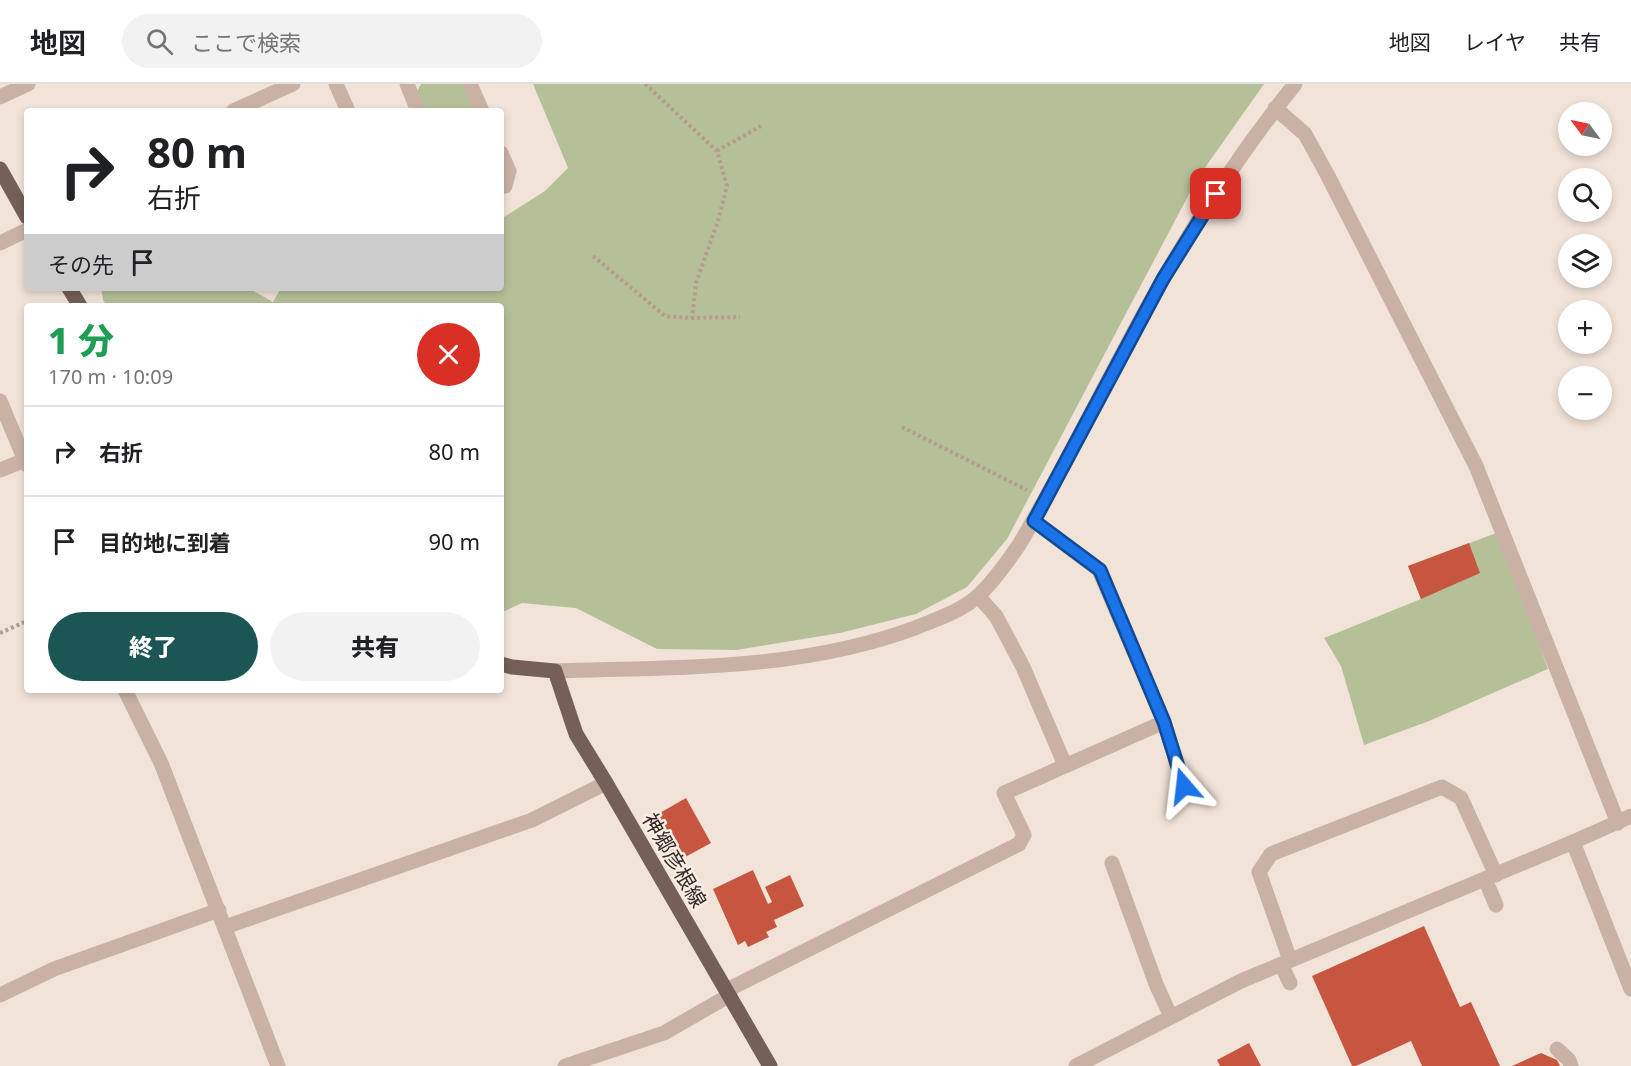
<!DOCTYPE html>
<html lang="ja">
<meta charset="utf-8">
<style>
:root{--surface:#fff;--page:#f2f2f2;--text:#202124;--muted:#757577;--line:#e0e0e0;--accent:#1b5655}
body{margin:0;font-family:"Noto Sans","Noto Sans JP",sans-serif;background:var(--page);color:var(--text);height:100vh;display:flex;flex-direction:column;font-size:22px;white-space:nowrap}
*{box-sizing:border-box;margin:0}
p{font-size:20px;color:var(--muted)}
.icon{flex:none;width:33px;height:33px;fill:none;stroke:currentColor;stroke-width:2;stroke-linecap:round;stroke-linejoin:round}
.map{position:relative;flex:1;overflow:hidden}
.side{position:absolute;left:24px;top:219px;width:480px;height:390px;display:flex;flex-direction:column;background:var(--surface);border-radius:6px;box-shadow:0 3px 9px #0003}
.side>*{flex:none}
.guide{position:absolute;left:24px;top:24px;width:480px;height:183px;border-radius:6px;box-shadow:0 3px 9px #0003;background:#fff;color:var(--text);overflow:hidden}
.needle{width:39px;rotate:303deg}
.fabs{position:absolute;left:1558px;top:18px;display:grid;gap:12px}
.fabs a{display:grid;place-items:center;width:54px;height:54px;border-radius:50%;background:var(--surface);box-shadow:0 3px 9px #0003;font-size:30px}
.pin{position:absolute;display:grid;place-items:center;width:51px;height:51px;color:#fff;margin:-26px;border-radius:12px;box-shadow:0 3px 9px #0006}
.me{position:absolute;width:66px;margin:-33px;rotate:343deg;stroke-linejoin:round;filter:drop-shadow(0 0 4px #0008)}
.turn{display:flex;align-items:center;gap:21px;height:126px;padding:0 24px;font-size:27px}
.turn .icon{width:78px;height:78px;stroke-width:2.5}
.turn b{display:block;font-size:42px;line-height:51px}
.then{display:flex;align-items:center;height:57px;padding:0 24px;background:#0003;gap:12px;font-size:22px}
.round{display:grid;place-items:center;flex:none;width:63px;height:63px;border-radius:32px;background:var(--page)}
.head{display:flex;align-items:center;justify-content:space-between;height:102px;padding:0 24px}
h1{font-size:36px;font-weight:800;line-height:45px;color:#1e9e55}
.button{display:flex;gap:12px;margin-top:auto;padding:12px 24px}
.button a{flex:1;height:69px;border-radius:36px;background:var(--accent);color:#fff;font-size:24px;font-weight:800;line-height:69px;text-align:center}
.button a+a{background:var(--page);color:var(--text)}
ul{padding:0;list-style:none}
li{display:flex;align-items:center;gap:18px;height:90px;padding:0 24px;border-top:2px solid var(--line)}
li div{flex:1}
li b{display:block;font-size:22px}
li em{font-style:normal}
header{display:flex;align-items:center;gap:36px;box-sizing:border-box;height:84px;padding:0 30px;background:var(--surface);border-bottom:2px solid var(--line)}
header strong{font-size:28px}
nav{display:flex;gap:33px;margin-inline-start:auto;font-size:21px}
.search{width:420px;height:54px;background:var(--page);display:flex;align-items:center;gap:15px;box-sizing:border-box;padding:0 21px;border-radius:33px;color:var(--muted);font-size:22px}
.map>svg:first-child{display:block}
.green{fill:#b6c098}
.building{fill:#c75640}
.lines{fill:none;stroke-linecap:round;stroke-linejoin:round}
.path{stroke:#b59c8e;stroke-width:4;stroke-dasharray:3 3;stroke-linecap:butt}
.minor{stroke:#c9b2a4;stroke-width:15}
.major{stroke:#765f56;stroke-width:15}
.route-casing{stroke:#114b97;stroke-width:15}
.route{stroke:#1a73e8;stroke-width:10}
.labels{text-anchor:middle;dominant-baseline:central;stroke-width:5;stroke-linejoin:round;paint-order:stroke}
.street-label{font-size:21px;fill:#342926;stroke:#f9eee4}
</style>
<header>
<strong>地図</strong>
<div class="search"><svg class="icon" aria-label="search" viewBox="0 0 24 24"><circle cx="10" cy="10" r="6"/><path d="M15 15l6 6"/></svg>ここで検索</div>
<nav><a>地図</a><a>レイヤ</a><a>共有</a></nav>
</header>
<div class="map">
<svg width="1631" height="982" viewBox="0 0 1631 982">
<rect width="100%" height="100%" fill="#f1e3d8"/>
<path class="green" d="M421,0H463L475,27H424L416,9Z
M533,0H1264L1197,95L1007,455L967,503L916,530L840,549L736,566L657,565L576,524L522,519L505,527L501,524V222H107L103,216L101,204H248L273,218L281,204H501V135L545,107L568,84Z
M1499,448L1548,585L1429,637L1364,661L1341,582L1324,554L1421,515L1408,482Z"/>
<path class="building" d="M1469,459L1480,489L1421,515L1408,482Z
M686,714L711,759L676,778L651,734Z
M753,786L768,820L772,818L765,803L790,791L804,822L774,836L777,843L766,848L769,853L748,863L745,857L738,861L713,805Z
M1424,842L1460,923L1471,918L1500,982H1422L1411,957L1356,982H1352L1312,892Z
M1249,959L1261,982H1220L1217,976Z
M1541,969L1557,976L1560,982H1512Z"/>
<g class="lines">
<path class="path" d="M645,0L717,67L727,102L718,137L696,199L692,234
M717,67L761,42
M593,172L665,232L692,234L740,233
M902,343L1027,406
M0,549L27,537"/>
<path class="minor" d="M336,0L348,27
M407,0L418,27
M470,0L482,27
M0,13L28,0
M1275,24L1305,50L1328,92L1476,382L1618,739
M233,27L293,0
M501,69L509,87L505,102L501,103
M0,159L27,146
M0,317L27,381
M0,386L25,376
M1034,437L1099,486L1164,638L1184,702
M978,512L996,532L1023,583L1065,681
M555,587C676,583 799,587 915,544C937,535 962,527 979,511C995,496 1007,478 1019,461C1070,375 1112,284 1162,197C1200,130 1247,60 1295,0
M125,606L161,679L278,982
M1573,758L1631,905
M1112,779L1156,900L1171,933
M1485,795L1496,821
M225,843L532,736L606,699
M1290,876L1259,788L1271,770L1442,703L1461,714L1496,791
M1281,880L1290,899
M727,906L1019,760L1024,751L1004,709L1164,638
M0,911L54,885L219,826
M1557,965L1569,976L1571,982
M565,982L664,949L730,911
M1076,982L1241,897L1573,758L1631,732"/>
<path class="major" d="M0,85L27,133
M69,204L80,222
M501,580L512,583L555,587L576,650L606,699L770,982"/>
</g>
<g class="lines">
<g class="route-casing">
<path id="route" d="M1184,702L1164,638L1100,486L1034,437L1163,195L1216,110"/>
</g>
<use href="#route" class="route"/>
</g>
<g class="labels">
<g class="street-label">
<text transform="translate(675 776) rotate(60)">神郷彦根線</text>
</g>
</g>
</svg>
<div class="fabs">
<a><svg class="needle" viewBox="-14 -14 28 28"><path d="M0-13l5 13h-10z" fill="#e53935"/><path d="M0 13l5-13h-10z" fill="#757577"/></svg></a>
<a><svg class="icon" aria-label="search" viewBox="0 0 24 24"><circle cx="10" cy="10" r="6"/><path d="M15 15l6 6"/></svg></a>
<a><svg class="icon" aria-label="layers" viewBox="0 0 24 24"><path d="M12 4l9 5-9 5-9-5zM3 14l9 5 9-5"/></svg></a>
<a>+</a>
<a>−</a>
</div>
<div class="pin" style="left:1216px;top:110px;background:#d93025"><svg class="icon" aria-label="arrive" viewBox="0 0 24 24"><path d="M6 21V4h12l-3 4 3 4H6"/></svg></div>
<svg class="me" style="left:1184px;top:702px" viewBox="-20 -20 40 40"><path d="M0-17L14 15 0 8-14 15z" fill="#1a73e8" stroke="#fff" stroke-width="4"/></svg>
<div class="guide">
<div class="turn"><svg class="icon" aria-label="right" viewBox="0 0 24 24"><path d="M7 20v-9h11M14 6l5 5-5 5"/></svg><div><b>80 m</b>右折</div></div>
<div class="then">その先<svg class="icon" aria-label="arrive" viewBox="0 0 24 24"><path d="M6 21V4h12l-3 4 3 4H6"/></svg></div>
</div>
<section class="side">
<div class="head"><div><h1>1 分</h1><p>170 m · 10:09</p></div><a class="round" style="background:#d93025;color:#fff"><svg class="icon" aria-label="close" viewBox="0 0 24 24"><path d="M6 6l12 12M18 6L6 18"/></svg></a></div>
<ul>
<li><svg class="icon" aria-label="right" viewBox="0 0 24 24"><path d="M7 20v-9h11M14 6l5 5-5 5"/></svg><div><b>右折</b></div><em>80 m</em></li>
<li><svg class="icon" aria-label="arrive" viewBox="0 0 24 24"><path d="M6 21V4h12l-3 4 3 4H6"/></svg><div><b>目的地に到着</b></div><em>90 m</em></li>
</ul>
<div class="button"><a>終了</a><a>共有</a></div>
</section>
</div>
